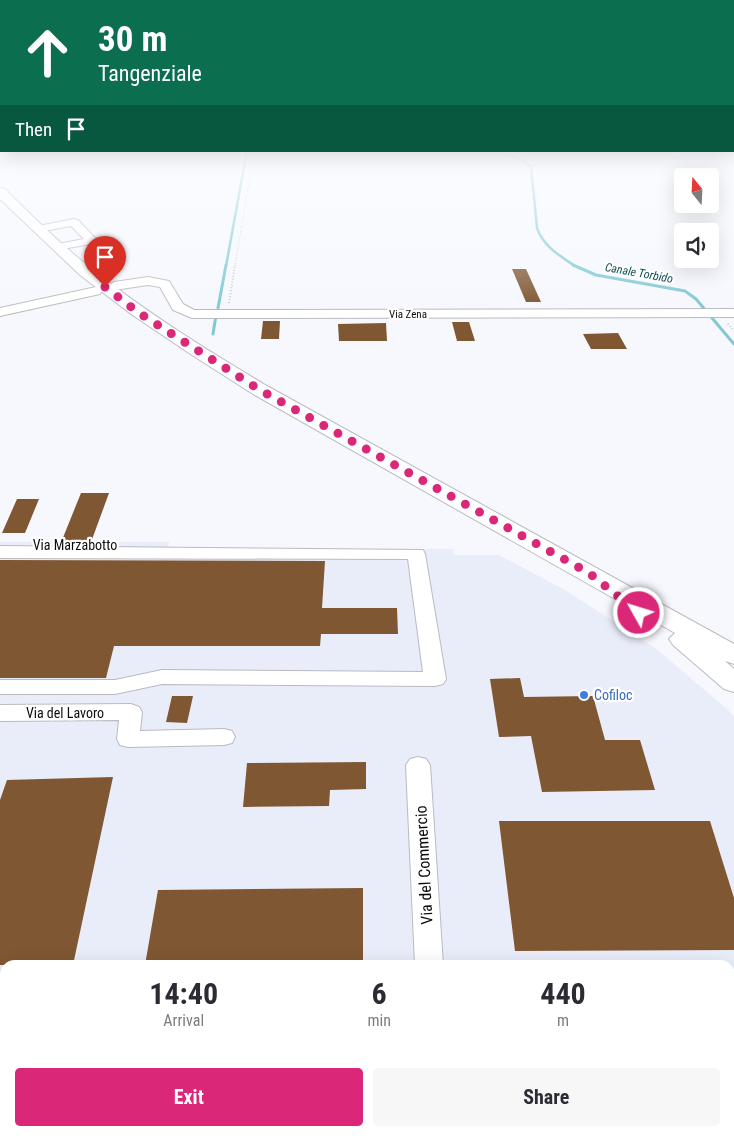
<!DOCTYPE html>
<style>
:root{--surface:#fff;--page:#f7f7f7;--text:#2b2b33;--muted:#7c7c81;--accent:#db2777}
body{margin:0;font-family:"Roboto Condensed",sans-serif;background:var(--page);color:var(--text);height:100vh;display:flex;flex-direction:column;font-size:19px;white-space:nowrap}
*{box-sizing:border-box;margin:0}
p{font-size:16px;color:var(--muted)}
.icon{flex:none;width:28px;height:28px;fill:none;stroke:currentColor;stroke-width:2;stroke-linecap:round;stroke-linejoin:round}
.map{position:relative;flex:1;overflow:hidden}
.details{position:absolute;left:0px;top:960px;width:735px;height:176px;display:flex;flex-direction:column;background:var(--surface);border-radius:15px 15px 0 0;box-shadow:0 5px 20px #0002}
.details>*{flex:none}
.banner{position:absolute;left:0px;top:0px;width:735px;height:152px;box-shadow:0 5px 20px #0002;background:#0b6e4f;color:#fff;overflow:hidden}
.needle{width:32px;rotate:342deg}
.buttons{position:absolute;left:674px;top:168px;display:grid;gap:10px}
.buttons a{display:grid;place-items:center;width:45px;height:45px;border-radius:5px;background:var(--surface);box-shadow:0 5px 20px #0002;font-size:25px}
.pin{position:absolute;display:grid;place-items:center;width:42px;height:42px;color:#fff;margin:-51px -21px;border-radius:50% 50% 50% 0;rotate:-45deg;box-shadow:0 0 5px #0007}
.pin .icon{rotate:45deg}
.me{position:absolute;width:55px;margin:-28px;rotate:309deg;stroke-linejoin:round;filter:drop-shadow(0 0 4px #0008)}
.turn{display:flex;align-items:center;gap:18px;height:105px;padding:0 15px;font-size:22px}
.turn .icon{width:65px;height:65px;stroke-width:2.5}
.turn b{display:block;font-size:35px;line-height:42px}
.then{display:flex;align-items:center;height:48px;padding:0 15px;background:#0003;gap:10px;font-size:19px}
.eta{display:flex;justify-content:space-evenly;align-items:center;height:85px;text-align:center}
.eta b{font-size:30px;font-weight:700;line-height:35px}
.cta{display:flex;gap:10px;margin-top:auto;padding:10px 15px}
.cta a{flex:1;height:58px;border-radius:5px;background:var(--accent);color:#fff;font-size:20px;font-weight:700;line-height:58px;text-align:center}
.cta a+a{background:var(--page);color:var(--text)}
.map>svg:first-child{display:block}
.built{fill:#e9ecf9;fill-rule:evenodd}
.green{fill:#bce4c9}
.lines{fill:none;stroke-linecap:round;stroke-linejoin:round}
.stream-far1{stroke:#80c8d3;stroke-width:2.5}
.stream{stroke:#80c8d3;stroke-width:3}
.building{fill:#7f5732}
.minor-casing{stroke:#babbc1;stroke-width:2}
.major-casing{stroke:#babbc1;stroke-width:2}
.path-far1{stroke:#95969a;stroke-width:1;stroke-dasharray:0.5 2;stroke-linecap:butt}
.path{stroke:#95969a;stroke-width:2;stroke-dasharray:0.5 2.5;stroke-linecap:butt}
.minor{fill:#fff;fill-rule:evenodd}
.major{fill:#fff;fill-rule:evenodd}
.route{stroke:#db2777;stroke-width:9;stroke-dasharray:0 16.2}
.shop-dot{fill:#3f7fe0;stroke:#fff;stroke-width:2}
.labels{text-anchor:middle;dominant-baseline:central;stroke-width:4.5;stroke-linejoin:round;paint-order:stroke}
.far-street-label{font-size:11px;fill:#0c0c0e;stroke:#fff}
.far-water-label{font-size:12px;font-style:italic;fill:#105059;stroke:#fff}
.street-label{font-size:14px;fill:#0c0c0e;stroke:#fff}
.shop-label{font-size:14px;fill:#366cbe;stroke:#fff;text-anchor:start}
.near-street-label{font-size:16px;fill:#0c0c0e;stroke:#fff}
</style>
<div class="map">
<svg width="734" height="1136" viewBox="0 0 734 1136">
<rect width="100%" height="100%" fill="#f6f8fe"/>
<path class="built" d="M0,542H169L168,549H453L454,555H499L565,590L655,648L727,709L734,717V1136H0ZM5,965H730V1131H5Z"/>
<path class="green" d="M613,151H734V156Z"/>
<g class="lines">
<path class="stream-far1" d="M446,151C474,152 509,147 531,167L537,228C543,246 560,256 575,266
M642,151L734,155
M226,266L247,151"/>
<path class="stream" d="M573,265L596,275L685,291L696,299L734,344
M218,308L226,265
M213,334L216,315"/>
</g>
<path class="building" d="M512,269H526L541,302H526Z
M263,321H280L279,339H261Z
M452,322H469L475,341H457Z
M386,323L387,341H339L338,324Z
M618,333L627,349H591L583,334Z
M81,493H109L90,545H60Z
M17,499H39L25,533H2Z
M0,560L325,561L322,608H397L398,634H321L320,646H114L106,678H0Z
M520,678L524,697L593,696L605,740H640L655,790L542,792L531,736L499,737L490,679Z
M172,696H193L187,723L166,722Z
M366,762V789L330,790L329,806L243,807L247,763Z
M113,777L73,965H0V800L7,780Z
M499,821H710L734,898V950L515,951Z
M363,888V965H145L158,890Z"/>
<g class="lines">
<g class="minor-casing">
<path id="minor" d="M74,219L78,220L96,239V243L57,250L51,247L53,245L84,239L71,226L38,232L32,229L38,226Z
M148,277L169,281L183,304L194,310L734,309V317L192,318L173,310L160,287L148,285L114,290L108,286L114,282Z
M96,287L102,291L100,294L0,316V308Z
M0,546L423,550L425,554L446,679L443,684L435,686L162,684L115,694H0V680H115L162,670L423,672L408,559L0,558Z
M131,704L139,707L142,712L140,731L224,729L232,731L235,737L232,743L224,745L128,747L120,745L117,739L119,720L0,721V705Z
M418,757L426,759L430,765L443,965H415L406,765L410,759Z
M422,1131H454V1136H422Z"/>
</g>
<g class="major-casing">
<path id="major" d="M0,188L5,189C33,217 61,245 92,269C147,313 207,350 267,386L734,644V664L725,661L734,669V692L724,689L673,645L669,639L675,633L253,394L192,355L131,314L80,275L0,199Z"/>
</g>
<path class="path-far1" d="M550,151L734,159
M235,266L254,151"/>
<path class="path" d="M229,303L235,265
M728,324L734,331"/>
<use href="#minor" class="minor"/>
<use href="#major" class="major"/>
</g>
<linearGradient id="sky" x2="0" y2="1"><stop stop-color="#7ebce0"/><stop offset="0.49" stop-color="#fbfcff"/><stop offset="1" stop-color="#fbfcff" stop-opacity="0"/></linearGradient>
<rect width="734" height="310" fill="url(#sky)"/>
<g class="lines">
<path class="route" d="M105,287L139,313L260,390L589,573L639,613"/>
</g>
<circle class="shop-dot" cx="584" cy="695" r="5"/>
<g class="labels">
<g class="far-street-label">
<text x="408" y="314">Via Zena</text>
</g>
<g class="far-water-label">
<text transform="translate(639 273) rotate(10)">Canale Torbido</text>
</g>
<g class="street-label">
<text x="75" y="545">Via Marzabotto</text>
<text x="65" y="713">Via del Lavoro</text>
</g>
<g class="shop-label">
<text x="594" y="695">Cofiloc</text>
</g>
<g class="near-street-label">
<text transform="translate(424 865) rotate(-93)">Via del Commercio</text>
</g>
</g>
</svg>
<div class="buttons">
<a><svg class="needle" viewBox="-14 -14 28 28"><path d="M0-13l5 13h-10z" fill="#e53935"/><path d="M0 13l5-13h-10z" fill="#7c7c81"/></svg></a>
<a><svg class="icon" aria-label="sound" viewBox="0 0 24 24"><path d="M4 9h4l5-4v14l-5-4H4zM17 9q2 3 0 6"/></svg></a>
</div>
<div class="pin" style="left:105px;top:287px;background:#d93025"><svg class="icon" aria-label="arrive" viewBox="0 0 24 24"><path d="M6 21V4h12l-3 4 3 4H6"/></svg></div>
<svg class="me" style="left:639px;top:613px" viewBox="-20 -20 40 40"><circle r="17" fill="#db2777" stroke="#fff" stroke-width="3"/><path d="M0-11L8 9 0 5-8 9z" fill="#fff"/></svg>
<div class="banner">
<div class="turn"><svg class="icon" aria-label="ahead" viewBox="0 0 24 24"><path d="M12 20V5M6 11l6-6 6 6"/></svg><div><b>30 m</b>Tangenziale</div></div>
<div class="then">Then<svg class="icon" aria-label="arrive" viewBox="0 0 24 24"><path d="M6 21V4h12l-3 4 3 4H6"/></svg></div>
</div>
<section class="details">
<div class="eta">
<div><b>14:40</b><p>Arrival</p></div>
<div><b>6</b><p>min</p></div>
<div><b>440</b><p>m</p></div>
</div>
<div class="cta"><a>Exit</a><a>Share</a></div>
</section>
</div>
